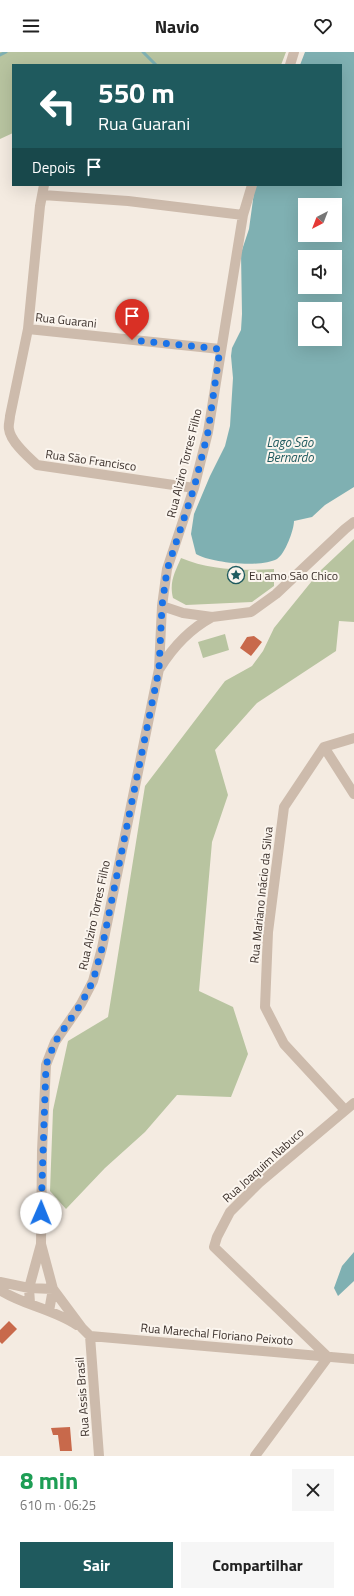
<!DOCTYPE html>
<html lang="pt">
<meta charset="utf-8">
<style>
:root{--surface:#fff;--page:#f6f6f6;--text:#222;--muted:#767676;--accent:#1f5a5e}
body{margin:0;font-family:"Titillium Web",sans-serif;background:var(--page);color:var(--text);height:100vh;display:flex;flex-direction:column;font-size:15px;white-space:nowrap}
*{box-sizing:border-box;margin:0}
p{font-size:13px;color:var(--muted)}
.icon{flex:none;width:22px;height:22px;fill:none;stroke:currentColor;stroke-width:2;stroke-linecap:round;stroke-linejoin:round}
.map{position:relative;height:1404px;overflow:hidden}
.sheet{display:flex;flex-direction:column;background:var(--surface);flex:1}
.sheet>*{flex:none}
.top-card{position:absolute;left:12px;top:12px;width:330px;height:122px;border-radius:0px;box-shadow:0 4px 16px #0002;background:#1f5a5e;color:#fff;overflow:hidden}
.needle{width:26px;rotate:222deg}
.fabs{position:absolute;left:298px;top:146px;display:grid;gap:8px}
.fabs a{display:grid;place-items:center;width:44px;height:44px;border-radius:0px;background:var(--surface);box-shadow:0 4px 16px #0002;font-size:20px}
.pin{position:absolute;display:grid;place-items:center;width:34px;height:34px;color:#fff;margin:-41px -17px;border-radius:50% 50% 50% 0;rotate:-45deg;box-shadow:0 0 4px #0007}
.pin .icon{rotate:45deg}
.me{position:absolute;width:44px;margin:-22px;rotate:1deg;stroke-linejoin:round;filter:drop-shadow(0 0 3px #0008)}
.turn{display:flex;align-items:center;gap:14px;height:84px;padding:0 20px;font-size:18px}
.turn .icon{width:52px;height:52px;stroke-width:2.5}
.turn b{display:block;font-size:28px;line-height:34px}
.then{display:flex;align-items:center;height:38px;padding:0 20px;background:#0003;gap:8px;font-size:15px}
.round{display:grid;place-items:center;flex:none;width:42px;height:42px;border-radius:0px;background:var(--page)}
.summary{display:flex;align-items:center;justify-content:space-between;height:68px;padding:0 20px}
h1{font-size:24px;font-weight:700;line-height:30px;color:#1e9e55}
.button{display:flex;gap:8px;margin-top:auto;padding:8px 20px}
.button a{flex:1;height:46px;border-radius:0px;background:var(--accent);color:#fff;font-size:16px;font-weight:700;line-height:46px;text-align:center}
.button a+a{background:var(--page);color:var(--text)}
header{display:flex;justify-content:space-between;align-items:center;height:52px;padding:0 20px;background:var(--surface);font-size:18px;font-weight:700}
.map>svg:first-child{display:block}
.green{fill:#b8c4a0}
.water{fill:#7fb0b2;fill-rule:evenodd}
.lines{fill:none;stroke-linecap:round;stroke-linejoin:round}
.stream{stroke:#7fb0b2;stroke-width:3}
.building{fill:#c8694b}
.minor{stroke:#cdbbac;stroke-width:10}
.route{stroke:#1a73e8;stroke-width:7;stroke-dasharray:0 12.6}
.labels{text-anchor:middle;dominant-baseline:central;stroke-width:4;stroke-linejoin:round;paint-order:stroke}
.street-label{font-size:12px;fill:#3b302b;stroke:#fbf5ee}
.poi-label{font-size:12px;fill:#3b302b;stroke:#fbf5ee;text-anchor:start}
.water-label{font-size:13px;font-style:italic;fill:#1f5a5e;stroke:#fbf5ee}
</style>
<header><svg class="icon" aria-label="menu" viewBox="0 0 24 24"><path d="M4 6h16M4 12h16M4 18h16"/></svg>Navio<svg class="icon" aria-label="heart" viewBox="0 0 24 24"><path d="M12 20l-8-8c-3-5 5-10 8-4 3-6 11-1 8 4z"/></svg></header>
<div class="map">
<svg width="354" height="1404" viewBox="0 0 354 1404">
<rect width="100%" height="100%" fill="#f4ebe1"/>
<path class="green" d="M0,0H286L281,13H13V81L0,87Z
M354,487V570L339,569L336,599L257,651L215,698L228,743L212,790L199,939L233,955L248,1002L231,1045L177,1043L145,1080L105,1116L66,1157L50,1139L53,1058L68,989L108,965L145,734L225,629L252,614L263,599L274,576L286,561L320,519Z
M181,506C209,518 244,519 274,517V534L252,550L186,553L173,546C169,530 175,520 181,506Z
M225,582L229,598L203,606L198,590Z"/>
<path class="water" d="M305,0H354V435L325,453L312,465L294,469C294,478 285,502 277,507C261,516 211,511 196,502L191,482L194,462L210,424L225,394L230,374L233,326L231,304L232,296L241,278L242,262L241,201L249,177L255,133H341V13H300ZM305,153H335V183H305ZM305,205H335V235H305ZM305,257H335V287H305Z
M354,1200V1229L338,1244L334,1236L342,1214Z"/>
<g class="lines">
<path class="stream" d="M143,0L156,13
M0,3L6,0"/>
</g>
<path class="building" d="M254,584L262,590L251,604L240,596L247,585Z
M9,1269L17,1277L2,1292L0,1290V1278Z
M70,1375L72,1399H60L58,1383H53L51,1376Z"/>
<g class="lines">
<path class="minor" d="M290,13L294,0
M44,133L40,154L28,277L10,364C10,368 8,373 9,377C10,389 28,405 37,413L194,436
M43,143L128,149L243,163
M28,277L220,297
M162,554L183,561L212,565L251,560L276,542L345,477L354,470
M160,616C173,595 190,577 212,565
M324,695L354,742
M345,1058L284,992L265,955L268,880L284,755L324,695L354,686
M41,1192L53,1237L49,1259
M0,1230L29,1236L53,1237L82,1276L90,1284L354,1307
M0,1238C23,1253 53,1257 77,1273
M30,1251L29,1236L41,1192L42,1099L46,1013L55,990L81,952L93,929L102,896L159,617L162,554L167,517L194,436L208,380L243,163L252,133
M90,1284L99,1404
M328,1305L214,1195L217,1185L230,1160L259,1131L354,1051
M255,1404L328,1305"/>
</g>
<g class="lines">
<path class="route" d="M41,1161L46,1013L55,990L81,952L93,929L102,896L159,617L162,554L167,518L194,436L208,380L220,297L132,288"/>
</g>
<defs>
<g id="sight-ring" transform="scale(0.9)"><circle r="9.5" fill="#fbf5ee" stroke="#1f5a5e" stroke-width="1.5"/><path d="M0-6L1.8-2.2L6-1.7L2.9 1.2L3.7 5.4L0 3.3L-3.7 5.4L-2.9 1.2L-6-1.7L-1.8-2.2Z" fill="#1f5a5e"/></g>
</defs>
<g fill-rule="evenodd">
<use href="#sight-ring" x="236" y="523"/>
</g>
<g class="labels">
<g class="street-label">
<text transform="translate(66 268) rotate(6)">Rua Guarani</text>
<text transform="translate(91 408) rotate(8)">Rua São Francisco</text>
<text transform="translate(184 411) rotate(-76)">Rua Alziro Torres Filho</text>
<text transform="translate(261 843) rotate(-84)">Rua Mariano Inácio da Silva</text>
<text transform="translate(94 863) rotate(-78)">Rua Alziro Torres Filho</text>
<text transform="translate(263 1113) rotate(-42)">Rua Joaquim Nabuco</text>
<text transform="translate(217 1282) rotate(5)">Rua Marechal Floriano Peixoto</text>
<text transform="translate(82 1345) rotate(-94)">Rua Assis Brasil</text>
</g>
<g class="poi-label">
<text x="249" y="523">Eu amo São Chico</text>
</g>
<g class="water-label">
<text x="290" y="390">Lago São<tspan x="290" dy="15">Bernardo</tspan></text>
</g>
</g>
</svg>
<div class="fabs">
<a><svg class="needle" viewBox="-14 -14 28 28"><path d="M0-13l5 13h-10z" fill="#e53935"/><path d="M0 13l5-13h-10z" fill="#767676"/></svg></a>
<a><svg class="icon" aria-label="sound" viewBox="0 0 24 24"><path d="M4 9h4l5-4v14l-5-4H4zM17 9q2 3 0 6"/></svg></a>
<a><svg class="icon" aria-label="search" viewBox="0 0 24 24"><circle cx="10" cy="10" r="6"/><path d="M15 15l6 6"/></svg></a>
</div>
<div class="pin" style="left:132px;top:288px;background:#d93025"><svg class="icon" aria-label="arrive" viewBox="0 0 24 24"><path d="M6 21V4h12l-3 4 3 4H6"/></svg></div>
<svg class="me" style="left:41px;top:1161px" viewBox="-20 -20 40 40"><circle r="19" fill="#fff"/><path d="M0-13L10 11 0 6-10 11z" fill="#1a73e8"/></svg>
<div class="top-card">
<div class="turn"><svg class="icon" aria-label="left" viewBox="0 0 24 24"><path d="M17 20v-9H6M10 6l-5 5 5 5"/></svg><div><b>550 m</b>Rua Guarani</div></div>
<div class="then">Depois<svg class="icon" aria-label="arrive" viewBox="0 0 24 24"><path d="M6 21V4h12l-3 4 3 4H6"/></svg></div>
</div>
</div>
<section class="sheet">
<div class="summary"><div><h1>8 min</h1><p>610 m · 06:25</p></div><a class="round"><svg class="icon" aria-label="close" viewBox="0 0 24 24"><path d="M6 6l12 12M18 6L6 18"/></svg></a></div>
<div class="button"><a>Sair</a><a>Compartilhar</a></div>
</section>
